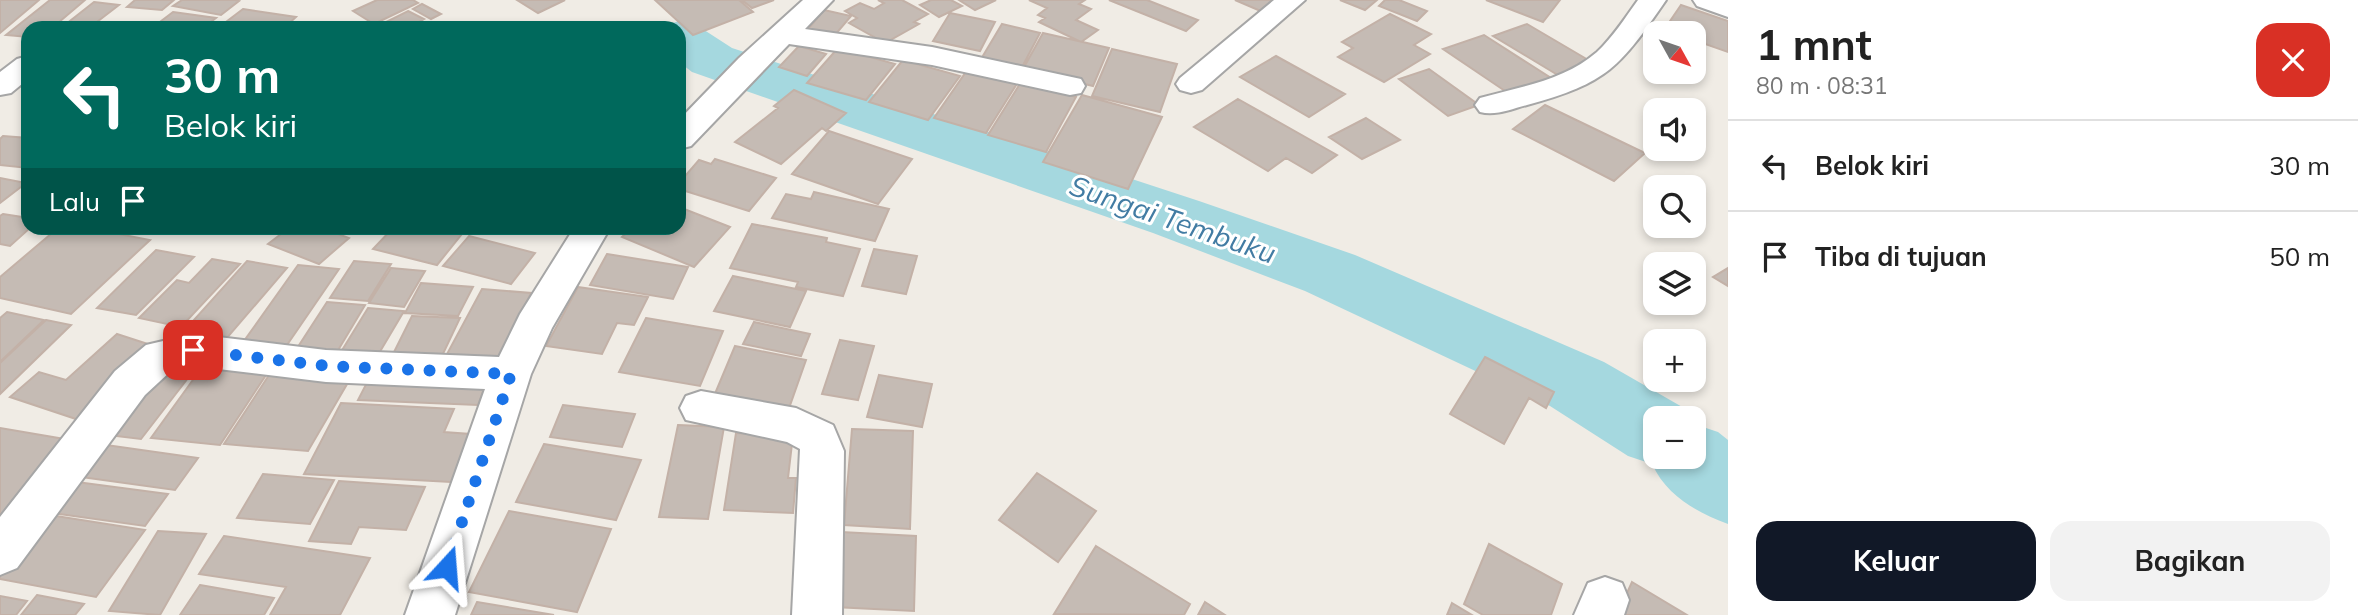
<!DOCTYPE html>
<html lang="id">
<meta charset="utf-8">
<style>
:root{--surface:#fff;--page:#f2f2f2;--text:#222;--muted:#767676;--line:#e0e0e0;--accent:#111827}
body{margin:0;font-family:Mulish,sans-serif;background:var(--page);color:var(--text);height:100vh;display:flex;flex-direction:column;font-size:26px;white-space:nowrap}
*{box-sizing:border-box;margin:0}
p{font-size:23px;color:var(--muted)}
.icon{flex:none;width:38px;height:38px;fill:none;stroke:currentColor;stroke-width:2;stroke-linecap:round;stroke-linejoin:round}
.map{position:relative;flex:1;overflow:hidden}
.sheet{display:flex;flex-direction:column;background:var(--surface);width:630px}
.sheet>*{flex:none}
.banner{position:absolute;left:21px;top:21px;width:665px;height:214px;border-radius:21px;box-shadow:0 4px 10px #0003;background:#00695c;color:#fff;overflow:hidden}
.needle{width:46px;rotate:130deg}
.tools{position:absolute;left:1643px;top:21px;display:grid;gap:14px}
.tools a{display:grid;place-items:center;width:63px;height:63px;border-radius:14px;background:var(--surface);box-shadow:0 4px 10px #0003;font-size:35px}
.pin{position:absolute;display:grid;place-items:center;width:60px;height:60px;color:#fff;margin:-30px;border-radius:14px;box-shadow:0 4px 10px #0006}
.me{position:absolute;width:77px;margin:-38px;rotate:19deg;stroke-linejoin:round;filter:drop-shadow(0 0 5px #0008)}
.turn{display:flex;align-items:center;gap:24px;height:147px;padding:0 28px;font-size:32px}
.turn .icon{width:91px;height:91px;stroke-width:2.5}
.turn b{display:block;font-size:49px;line-height:60px}
.then{display:flex;align-items:center;height:66px;padding:0 28px;background:#0003;gap:14px;font-size:26px}
.round{display:grid;place-items:center;flex:none;width:74px;height:74px;border-radius:21px;background:var(--page)}
.overview{display:flex;align-items:center;justify-content:space-between;height:119px;padding:0 28px}
h1{font-size:42px;font-weight:700;line-height:52px}
.primary-button{display:flex;gap:14px;margin-top:auto;padding:14px 28px}
.primary-button a{flex:1;height:80px;border-radius:21px;background:var(--accent);color:#fff;font-size:28px;font-weight:700;line-height:80px;text-align:center}
.primary-button a+a{background:var(--page);color:var(--text)}
ul{padding:0;list-style:none}
li{display:flex;align-items:center;gap:21px;height:91px;padding:0 28px;border-top:2px solid var(--line)}
li div{flex:1}
li b{display:block;font-size:26px}
li em{font-style:normal}
main{display:flex;flex:1;min-height:0}
.map>svg:first-child{display:block}
.lines{fill:none;stroke-linecap:round;stroke-linejoin:round}
.river{fill:#a5d8df;fill-rule:evenodd}
.building{fill:#c5bbb4;stroke:#c3b1a7;stroke-width:2}
.minor-casing{stroke:#a6a6a6;stroke-width:4}
.minor{fill:#fff;fill-rule:evenodd}
.route{stroke:#1a73e8;stroke-width:12;stroke-dasharray:0 21.6}
.labels{text-anchor:middle;dominant-baseline:central;stroke-width:6;stroke-linejoin:round;paint-order:stroke}
.water-label{font-size:28px;font-style:italic;fill:#427ca3;stroke:#fff}
</style>
<main>
<div class="map">
<svg width="1728" height="615" viewBox="0 0 1728 615">
<rect width="100%" height="100%" fill="#f0ece5"/>
<g class="lines">
<path class="river" d="M679,21L698,26L732,48L1199,201L1355,255L1604,362L1684,408L1689,418H1656V457H1694V424L1718,432L1728,440V524C1696,512 1667,496 1652,464L1628,456L1550,406L1305,291L1153,233L692,72L679,62V28H658Z"/>
</g>
<path class="building" d="M0,0H39L0,33Z
M50,0H85L52,28H28V37L6,35Z
M135,0H174L162,10L127,7Z
M182,0H235L239,1L221,15L173,6Z
M377,0H413L418,3L374,24L353,11Z
M517,0H565L538,13Z
M655,0H739L753,12L693,35Z
M742,0H774L752,8Z
M878,0H902L928,14L914,22L919,24L885,43L849,23L857,18L845,11L860,3L874,9L884,3Z
M931,0H951L962,6L939,17L920,5Z
M959,0H996L975,10Z
M1029,0H1085L1079,4L1091,9L1076,20L1098,30L1081,42L1039,22L1045,18L1038,15L1047,8Z
M1109,0H1147L1198,20L1186,31Z
M1235,0H1279L1263,12Z
M1340,0H1377L1365,10Z
M1385,0H1399L1427,11L1417,21L1379,6Z
M1486,0H1560L1543,22Z
M94,2L119,5L89,28H61Z
M422,4L441,14L431,19L413,9Z
M1681,5L1728,21V52L1694,40V33H1674L1664,30Z
M243,9L296,17L284,28H218Z
M824,10L851,16L835,35L808,29Z
M408,11L424,19L408,28L378,26Z
M173,12L216,18L203,28H167L169,26L156,25Z
M950,13L995,22L980,51L933,41Z
M1390,14L1431,34L1414,45L1430,54L1384,82L1338,57L1353,48L1342,42Z
M1002,24L1040,33L1021,69L981,59Z
M1527,24L1595,64L1561,77L1493,36Z
M1043,33L1109,48L1093,86L1023,69Z
M1484,35L1551,78L1508,93L1443,49Z
M799,46L826,54L807,76L779,67Z
M838,48L895,64L866,100L807,83Z
M1112,49L1177,64L1160,112L1092,96Z
M1276,56L1345,94L1309,117L1240,77Z
M903,60L960,76L928,120L869,102Z
M968,69L1018,82L986,133L934,118Z
M1429,69L1479,105L1448,116L1399,79Z
M1021,82L1076,97L1046,152L988,135Z
M794,90L846,113L826,131L822,128L781,164L735,142L778,108L774,106Z
M1082,95L1162,117L1128,189L1043,162Z
M1238,99L1337,155L1312,173L1286,158L1268,171L1194,127Z
M1545,105L1645,153L1614,181L1513,129Z
M1366,118L1400,140L1362,159L1329,137Z
M829,131L912,159L878,204L792,174Z
M3,136L28,138V168L0,165V139Z
M715,159L776,178L749,211L679,189V183L699,160L711,164Z
M0,178L26,183L0,203Z
M814,192L889,209L875,241L772,218L786,194L811,199Z
M679,207L730,227L694,267L622,237L632,228H679Z
M3,214L28,218L30,228L10,246L0,244V216Z
M752,224L827,238L826,242L860,249L843,296L796,287L798,282L730,268Z
M58,228H88L150,240L71,314L0,298V277Z
M289,228H322L349,238L319,264L268,244Z
M393,228H434L462,234L437,265L373,249Z
M469,236L535,253L511,284L443,266Z
M874,249L917,256L906,294L862,286Z
M156,250L194,257L136,315L97,308Z
M607,254L688,267L673,299L590,285Z
M212,259L240,264L181,327L139,318L177,280L189,283Z
M247,261L287,268L226,339L184,331Z
M354,261L391,264L368,301L330,298Z
M298,265L339,269L287,345L244,341Z
M391,268L425,271L404,307L369,303Z
M1728,268V286L1713,277Z
M733,276L806,291L790,327L714,311Z
M421,283L473,287L458,316L405,313Z
M578,287L648,297L634,325L617,323L602,354L546,346Z
M482,289L531,293L499,358L447,354Z
M327,302L365,305L334,357L294,353Z
M368,308L404,311L378,355L341,352Z
M7,312L44,320L0,362V318Z
M412,316L460,318L441,358L392,356Z
M646,318L723,331L700,386L619,372Z
M46,320L71,325L0,394V363Z
M754,322L810,334L801,356L743,344Z
M117,334L157,347L85,422L10,397L39,372L66,380Z
M840,340L874,346L858,400L822,394Z
M735,346L806,360L788,411L714,396Z
M1485,357L1554,392L1546,408L1529,398L1504,444L1450,414Z
M167,361L198,365L141,439L108,435Z
M203,366L268,372L220,445L151,438Z
M374,369L490,373L478,405L358,400Z
M271,372L350,379L308,451L224,444Z
M879,375L932,384L922,427L867,417Z
M341,403L454,409L444,432L470,434L451,482L304,474Z
M563,405L635,414L622,447L550,437Z
M678,425L724,427L708,519L659,517Z
M0,428L82,442L0,537Z
M852,429L913,431L910,529L844,525Z
M736,433L793,435L788,478H796L793,513L724,510Z
M99,444L198,458L175,490L74,476Z
M544,444L641,460L616,520L516,502Z
M1037,473L1096,511L1058,562L999,520Z
M263,474L334,480L310,524L237,518Z
M69,481L168,494L145,526L45,512Z
M339,481L425,487L406,530L359,527L351,544L309,541Z
M509,511L611,529L577,612L469,592Z
M56,516L145,530L96,597L0,579V564L21,558Z
M158,531L206,534L160,615L109,611Z
M841,532L916,536L914,611L834,607Z
M224,536L370,558L340,615H270L286,587L199,574Z
M1489,544L1562,584L1551,615H1483L1464,604Z
M1096,546L1190,604L1184,615L1054,614Z
M1632,582L1687,615H1617Z
M200,585L274,598L264,615H180Z
M37,595L84,604L75,615H21Z
M0,596L27,601L16,615H0Z
M477,602L554,615H471Z
M1205,602L1225,615H1198Z
M1452,603L1472,615H1447Z"/>
<g class="lines">
<g class="minor-casing">
<path id="minor" d="M803,0H833L805,29L932,47L1081,79L1085,86L1081,93L1070,95L932,65L789,44L691,146L679,149V120L739,58Z
M1274,0H1305L1202,90L1191,93L1180,90L1176,84L1180,78Z
M1638,0H1666C1620,67 1608,83 1527,105C1511,109 1496,116 1480,112L1475,105L1480,98C1520,87 1565,80 1597,52C1613,37 1625,18 1638,0Z
M1693,0H1728V17L1697,6Z
M28,56V79L11,93L0,95V72L17,59Z
M574,228H610L552,328L531,374L455,615H405L485,389L326,382L193,366L172,370L145,395L17,568L0,575V517L115,371L146,345L193,334L326,350L499,357L520,314Z
M701,391L796,408L833,425L844,451L842,615H792L800,449L787,442L686,420L680,408L686,396Z
M1605,577L1622,583L1629,600L1624,615H1574L1588,583Z"/>
</g>
<use href="#minor" class="minor"/>
</g>
<g class="lines">
<path class="route" d="M193,350L327,366L511,374L447,567"/>
</g>
<g class="labels">
<g class="water-label">
<text transform="translate(1173 219) rotate(19)">Sungai Tembuku</text>
</g>
</g>
</svg>
<div class="tools">
<a><svg class="needle" viewBox="-14 -14 28 28"><path d="M0-13l5 13h-10z" fill="#e53935"/><path d="M0 13l5-13h-10z" fill="#767676"/></svg></a>
<a><svg class="icon" aria-label="sound" viewBox="0 0 24 24"><path d="M4 9h4l5-4v14l-5-4H4zM17 9q2 3 0 6"/></svg></a>
<a><svg class="icon" aria-label="search" viewBox="0 0 24 24"><circle cx="10" cy="10" r="6"/><path d="M15 15l6 6"/></svg></a>
<a><svg class="icon" aria-label="layers" viewBox="0 0 24 24"><path d="M12 4l9 5-9 5-9-5zM3 14l9 5 9-5"/></svg></a>
<a>+</a>
<a>−</a>
</div>
<div class="pin" style="left:193px;top:350px;background:#d93025"><svg class="icon" aria-label="arrive" viewBox="0 0 24 24"><path d="M6 21V4h12l-3 4 3 4H6"/></svg></div>
<svg class="me" style="left:447px;top:567px" viewBox="-20 -20 40 40"><path d="M0-17L14 15 0 8-14 15z" fill="#1a73e8" stroke="#fff" stroke-width="4"/></svg>
<div class="banner">
<div class="turn"><svg class="icon" aria-label="left" viewBox="0 0 24 24"><path d="M17 20v-9H6M10 6l-5 5 5 5"/></svg><div><b>30 m</b>Belok kiri</div></div>
<div class="then">Lalu<svg class="icon" aria-label="arrive" viewBox="0 0 24 24"><path d="M6 21V4h12l-3 4 3 4H6"/></svg></div>
</div>
</div>
<section class="sheet">
<div class="overview"><div><h1>1 mnt</h1><p>80 m · 08:31</p></div><a class="round" style="background:#d93025;color:#fff"><svg class="icon" aria-label="close" viewBox="0 0 24 24"><path d="M6 6l12 12M18 6L6 18"/></svg></a></div>
<ul>
<li><svg class="icon" aria-label="left" viewBox="0 0 24 24"><path d="M17 20v-9H6M10 6l-5 5 5 5"/></svg><div><b>Belok kiri</b></div><em>30 m</em></li>
<li><svg class="icon" aria-label="arrive" viewBox="0 0 24 24"><path d="M6 21V4h12l-3 4 3 4H6"/></svg><div><b>Tiba di tujuan</b></div><em>50 m</em></li>
</ul>
<div class="primary-button"><a>Keluar</a><a>Bagikan</a></div>
</section>
</main>
